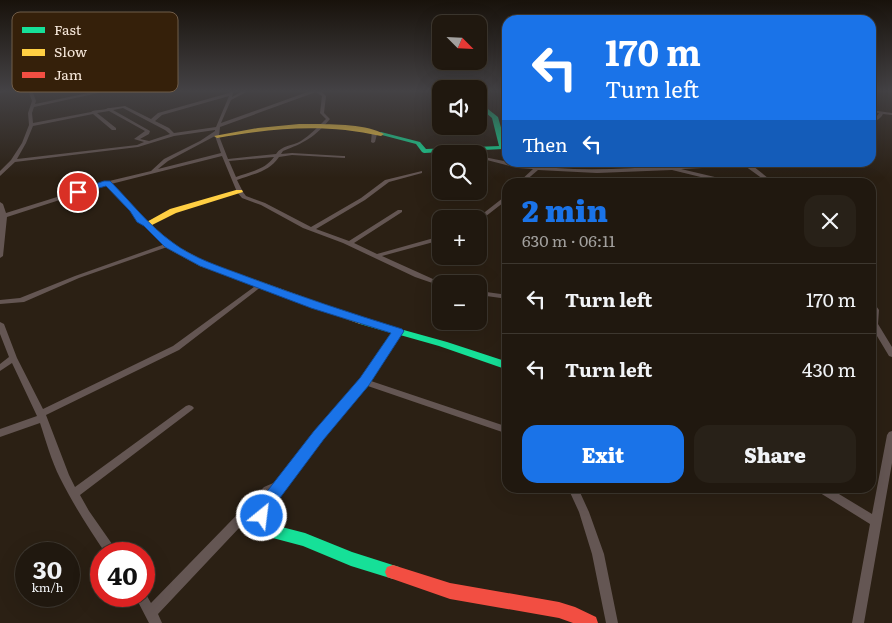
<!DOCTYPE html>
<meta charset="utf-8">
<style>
:root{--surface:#20180f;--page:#282118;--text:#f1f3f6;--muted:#a2a09e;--line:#3d372f;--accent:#1a73e8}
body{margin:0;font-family:Literata,serif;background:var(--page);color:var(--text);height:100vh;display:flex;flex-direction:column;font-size:19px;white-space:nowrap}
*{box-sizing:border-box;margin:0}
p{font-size:16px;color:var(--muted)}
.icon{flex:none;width:28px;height:28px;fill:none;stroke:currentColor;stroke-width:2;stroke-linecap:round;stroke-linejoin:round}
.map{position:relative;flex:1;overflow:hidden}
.sheet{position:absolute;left:502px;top:178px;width:374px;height:315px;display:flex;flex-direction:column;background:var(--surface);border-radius:15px;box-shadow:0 5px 20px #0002,0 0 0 1px var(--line)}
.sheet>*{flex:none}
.guide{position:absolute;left:502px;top:15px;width:374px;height:152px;border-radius:15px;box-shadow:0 5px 20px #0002,0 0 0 1px var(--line);background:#1a73e8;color:#fff;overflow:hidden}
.needle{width:32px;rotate:114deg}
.fabs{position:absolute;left:432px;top:15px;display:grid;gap:10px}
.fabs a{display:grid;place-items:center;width:55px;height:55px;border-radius:10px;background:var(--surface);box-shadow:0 5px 20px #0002,0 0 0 1px var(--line);font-size:25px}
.speed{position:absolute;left:15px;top:542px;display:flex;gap:10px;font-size:25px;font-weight:700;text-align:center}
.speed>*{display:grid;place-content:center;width:65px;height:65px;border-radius:50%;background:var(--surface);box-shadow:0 5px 20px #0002,0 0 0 1px var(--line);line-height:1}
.speed small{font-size:12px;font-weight:400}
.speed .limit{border:8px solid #d22;background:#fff;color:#111}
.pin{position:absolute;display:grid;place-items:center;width:42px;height:42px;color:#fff;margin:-21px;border:2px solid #fff;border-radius:50%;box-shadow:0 1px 5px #0007}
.me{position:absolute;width:55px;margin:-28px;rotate:29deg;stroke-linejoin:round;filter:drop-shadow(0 0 4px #0008)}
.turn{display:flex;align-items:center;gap:18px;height:105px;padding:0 20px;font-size:22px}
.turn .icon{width:65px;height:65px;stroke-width:2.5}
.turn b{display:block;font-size:35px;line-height:42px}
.then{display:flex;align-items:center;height:48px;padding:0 20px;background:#0003;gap:10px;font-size:19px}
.round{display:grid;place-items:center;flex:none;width:52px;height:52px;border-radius:15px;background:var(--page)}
.headline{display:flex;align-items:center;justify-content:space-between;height:85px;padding:0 20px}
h1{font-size:30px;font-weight:800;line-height:38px;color:var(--accent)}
.cta{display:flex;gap:10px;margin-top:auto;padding:10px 20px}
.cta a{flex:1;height:58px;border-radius:15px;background:var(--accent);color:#fff;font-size:20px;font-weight:800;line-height:58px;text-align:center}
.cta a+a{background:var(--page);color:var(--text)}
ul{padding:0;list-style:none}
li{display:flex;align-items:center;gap:15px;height:70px;padding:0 20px;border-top:1px solid var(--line)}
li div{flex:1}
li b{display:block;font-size:19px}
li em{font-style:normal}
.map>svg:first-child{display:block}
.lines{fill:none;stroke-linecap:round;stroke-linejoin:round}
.street{fill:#645653;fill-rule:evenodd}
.fast{fill:#16e098;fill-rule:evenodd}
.slow{fill:#ffcf43;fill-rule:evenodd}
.jam{fill:#f24e42;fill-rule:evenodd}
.route{fill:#1a73e8;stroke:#114b97}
.key{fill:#35200a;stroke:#6f5c49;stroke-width:1}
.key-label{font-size:14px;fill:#f7e8db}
</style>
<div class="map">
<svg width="892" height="623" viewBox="0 0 892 623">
<rect width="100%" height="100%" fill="#2b2014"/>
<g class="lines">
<path class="street" d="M8,90L7,91L0,93V91Z
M28,90H32L36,101L35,104L103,90H112L34,107L32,113L33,123L91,112C95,109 103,111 108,108H110L125,106L151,119L158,113L229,93L230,90H234L232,97L244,90H250L231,100L221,123L313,90H320L326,96L324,113L330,119C315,137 304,143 283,151L281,154L292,153L343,156H345V158L292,155L279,157C269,172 253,174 237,180L243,192L246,196L265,203L311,227L361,198L385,180L422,171V173L389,182L365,200L316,229L349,241L398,210H402V212L354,243L377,254L441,236V240L382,256L444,284H441V286L415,277L343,243L303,228L261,205L242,198L237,192L222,156L111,184L136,209L140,216L149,223V225H145L135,218L131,211L106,185L7,217L3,256L0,258V202L3,204L6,213L105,182L151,171L164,159L200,141L215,131V130L174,136L138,147L15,162L0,176V171L11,160L22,143L29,125L28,113L32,101ZM316,92L322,96L320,113L326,119C318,127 310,135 301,141C292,146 282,145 276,154L228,159L219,136L220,127ZM229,96L216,127L174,133L169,128L155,121L162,115ZM123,108L165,130L170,134L149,141L140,139L149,134L150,131L113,110ZM109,111L145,131L134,139L144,142L137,145L17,159L26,143L33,126L93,114L112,130H116V128L97,113ZM215,136L221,153L158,169L168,161ZM274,157C265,170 249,172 236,177L229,161Z
M871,110L892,113V115L883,114C881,118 876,122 871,121V119L877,116L879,113L871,112Z
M372,131H376L377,134L375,142L373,143L371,142Z
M479,156L518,164L548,167L562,162H570L556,168C620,173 683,162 747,162L753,166L773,182H767L745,166L681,169L719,178V180L717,181L672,170L597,173L538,170L524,182H519L533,169L518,168L479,158Z
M573,162C583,162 595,161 605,165L602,167Z
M508,194V199L481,220L479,221V219H476Z
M168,243L171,245L170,246L79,278L24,302L0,304V300L20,298L75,276Z
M260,283L264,285L262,286L179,350L46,415L69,475L75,487L186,406L189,405L192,406L194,408L192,410L80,495L89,511L119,554H106C89,529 73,504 60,478C51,460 46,441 40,423L0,437V429L37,416L12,363L0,371V364L9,357L0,334V322L4,324L17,358L43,409L173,346L258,284Z
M479,291L508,295V299L479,295Z
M871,303H874L879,310L878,324L892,347V357L889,356L871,326Z
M365,379L508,427V434L362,384L361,382L362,380Z
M892,431V463L864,623H852L870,524L817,491L816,488H829L872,514L887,435L889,432Z
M278,481L282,482L283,485L282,488L272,493L158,614L162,623H149L135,596H144V591L151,603L264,487Z
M568,488H578L589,512L604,554L618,623H606L592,554L579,512Z"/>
<path class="fast" d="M479,102L498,117L506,145L503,149L424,153L422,152L416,144L378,134L381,132L420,142L426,149L499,146L492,118L479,107Z
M364,319L447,342L508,362V370L439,346L400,335L369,385L323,438L270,510L269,521L278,526L305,533L352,552L399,567L401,572L399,577L393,579L351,566L303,546L269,537L257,529L255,524L256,508L258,504L315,432L361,379L391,333L360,324L359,322L360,320Z"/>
<path class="slow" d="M299,124C321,124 366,123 384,134L381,136C324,123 274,128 217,138L214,136L258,128Z
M236,190H242L243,192L176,213L152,225L171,243L206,262L368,320L369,322L368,324H360L200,266L165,247L143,224L170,209Z"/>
<path class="jam" d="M393,565L450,583L559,602L575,607L596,617L598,623H573L559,618L450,599L387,577L385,572L387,567Z"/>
</g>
<linearGradient id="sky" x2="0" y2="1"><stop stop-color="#18120b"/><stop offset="0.51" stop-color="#444245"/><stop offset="1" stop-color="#444245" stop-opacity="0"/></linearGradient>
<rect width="892" height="178" fill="url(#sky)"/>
<path class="route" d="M104,181H110C131,202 148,225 172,242C194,259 222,267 248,277C299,296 350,313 402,329L404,331L369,385L324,439L271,510L267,521L262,523L256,521L253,516L258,503L314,431L360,378L391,333L311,308L200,266L165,247L144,226L137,222L130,211L106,186L78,194L73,192Z"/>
<rect x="12" y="12" width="166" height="80" rx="8" class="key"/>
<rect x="22" y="27" width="23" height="6" fill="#16e098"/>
<rect x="22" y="49" width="23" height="7" fill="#ffcf43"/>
<rect x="22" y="72" width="23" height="6" fill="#f24e42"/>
<g class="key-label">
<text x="54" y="35">Fast</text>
<text x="54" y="57">Slow</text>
<text x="54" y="80">Jam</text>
</g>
</svg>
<div class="fabs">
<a><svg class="needle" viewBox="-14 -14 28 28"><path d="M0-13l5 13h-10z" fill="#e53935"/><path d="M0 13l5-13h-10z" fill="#a2a09e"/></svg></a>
<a><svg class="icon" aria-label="sound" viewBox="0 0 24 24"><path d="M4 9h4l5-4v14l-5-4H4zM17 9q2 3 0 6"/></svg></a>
<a><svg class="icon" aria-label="search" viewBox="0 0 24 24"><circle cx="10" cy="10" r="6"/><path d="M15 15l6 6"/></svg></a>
<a>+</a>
<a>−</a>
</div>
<div class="speed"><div>30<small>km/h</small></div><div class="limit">40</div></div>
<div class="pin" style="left:78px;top:192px;background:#d93025"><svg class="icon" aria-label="arrive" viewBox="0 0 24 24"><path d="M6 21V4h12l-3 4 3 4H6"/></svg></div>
<svg class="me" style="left:262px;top:516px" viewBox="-20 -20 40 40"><circle r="17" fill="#1a73e8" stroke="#fff" stroke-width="3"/><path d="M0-11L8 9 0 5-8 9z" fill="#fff"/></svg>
<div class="guide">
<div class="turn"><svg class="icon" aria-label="left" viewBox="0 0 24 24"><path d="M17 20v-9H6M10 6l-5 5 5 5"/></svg><div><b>170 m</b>Turn left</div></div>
<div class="then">Then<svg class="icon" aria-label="left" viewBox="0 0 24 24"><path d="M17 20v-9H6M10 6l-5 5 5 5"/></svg></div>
</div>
<section class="sheet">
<div class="headline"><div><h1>2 min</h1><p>630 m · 06:11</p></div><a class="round"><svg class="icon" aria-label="close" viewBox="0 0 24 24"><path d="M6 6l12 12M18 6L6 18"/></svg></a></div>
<ul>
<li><svg class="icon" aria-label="left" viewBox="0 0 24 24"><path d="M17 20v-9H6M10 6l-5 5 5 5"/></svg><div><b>Turn left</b></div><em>170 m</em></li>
<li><svg class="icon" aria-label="left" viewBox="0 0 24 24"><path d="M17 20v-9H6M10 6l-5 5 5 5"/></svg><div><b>Turn left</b></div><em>430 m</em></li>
</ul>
<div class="cta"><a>Exit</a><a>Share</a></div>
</section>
</div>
